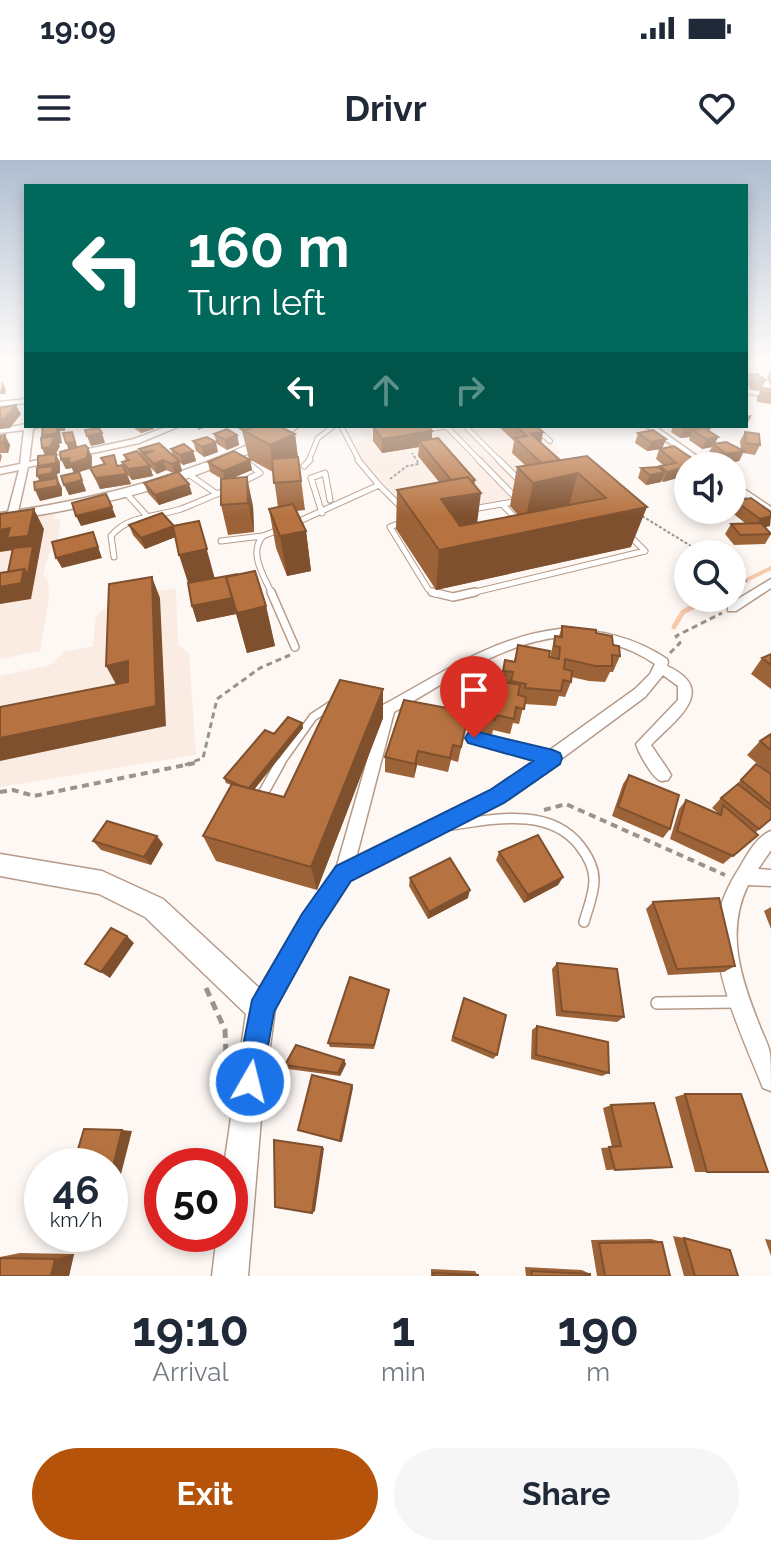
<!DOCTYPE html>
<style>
:root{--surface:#fff;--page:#f6f6f7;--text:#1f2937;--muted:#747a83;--accent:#b45309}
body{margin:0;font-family:Raleway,sans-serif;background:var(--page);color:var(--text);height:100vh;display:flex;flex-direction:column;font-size:30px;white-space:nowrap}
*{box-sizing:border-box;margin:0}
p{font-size:26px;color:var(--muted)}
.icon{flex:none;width:44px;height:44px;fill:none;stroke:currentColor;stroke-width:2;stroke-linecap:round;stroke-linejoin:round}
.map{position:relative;height:1116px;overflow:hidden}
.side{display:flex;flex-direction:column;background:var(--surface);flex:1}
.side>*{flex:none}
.guide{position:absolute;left:24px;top:24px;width:724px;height:244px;border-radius:0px;box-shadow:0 4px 12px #0003;background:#00695c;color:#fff;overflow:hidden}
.buttons{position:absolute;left:674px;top:292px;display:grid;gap:16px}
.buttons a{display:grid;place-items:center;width:72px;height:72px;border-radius:50%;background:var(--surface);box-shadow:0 4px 12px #0003;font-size:40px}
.speed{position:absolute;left:24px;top:988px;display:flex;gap:16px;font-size:40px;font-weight:700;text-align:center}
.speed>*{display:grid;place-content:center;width:104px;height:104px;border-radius:50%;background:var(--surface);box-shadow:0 4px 12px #0003;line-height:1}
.speed small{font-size:20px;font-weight:400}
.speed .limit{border:12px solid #d22;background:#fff;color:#111}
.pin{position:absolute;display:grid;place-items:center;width:68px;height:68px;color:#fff;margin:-82px -34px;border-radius:50% 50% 50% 0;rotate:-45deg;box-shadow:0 0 8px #0007}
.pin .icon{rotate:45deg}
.me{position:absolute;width:88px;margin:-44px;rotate:8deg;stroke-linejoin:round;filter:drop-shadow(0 0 6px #0008)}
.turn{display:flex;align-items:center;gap:28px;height:168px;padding:0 32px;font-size:36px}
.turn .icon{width:104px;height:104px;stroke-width:2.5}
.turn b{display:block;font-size:56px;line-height:68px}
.lanes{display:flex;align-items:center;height:76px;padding:0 32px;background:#0003;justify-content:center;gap:40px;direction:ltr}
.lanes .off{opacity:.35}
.eta{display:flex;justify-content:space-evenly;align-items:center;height:136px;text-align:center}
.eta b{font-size:48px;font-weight:700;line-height:56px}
.primary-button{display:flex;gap:16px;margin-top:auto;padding:16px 32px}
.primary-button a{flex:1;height:92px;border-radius:48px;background:var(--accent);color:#fff;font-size:32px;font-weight:700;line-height:92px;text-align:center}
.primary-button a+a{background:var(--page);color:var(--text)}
.status{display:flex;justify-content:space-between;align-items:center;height:56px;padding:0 40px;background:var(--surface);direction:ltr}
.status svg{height:22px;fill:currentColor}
header{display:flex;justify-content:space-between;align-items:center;height:104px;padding:0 32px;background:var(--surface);font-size:36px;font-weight:700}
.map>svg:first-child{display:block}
.built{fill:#fbece3}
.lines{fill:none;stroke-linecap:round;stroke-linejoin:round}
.stream-far2{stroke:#f7caac;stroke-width:3}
.stream-far1{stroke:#f7caac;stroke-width:4}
.stream{stroke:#f7caac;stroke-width:5}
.service-far4-casing{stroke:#b69a88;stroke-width:6}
.service-far3-casing{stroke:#b69a88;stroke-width:7}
.service-far2-casing{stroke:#b69a88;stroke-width:10}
.service-far1-casing{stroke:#b69a88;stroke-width:12}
.service-casing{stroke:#b69a88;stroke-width:14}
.minor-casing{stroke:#b69a88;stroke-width:3}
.tertiary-casing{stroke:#b69a88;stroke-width:3}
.secondary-casing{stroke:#b69a88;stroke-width:3}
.path-far3{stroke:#9a928c;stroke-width:2;stroke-dasharray:3 2;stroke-linecap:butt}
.path-far2{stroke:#9a928c;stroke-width:3;stroke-dasharray:6 4;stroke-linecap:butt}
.path-far1{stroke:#9a928c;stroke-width:4;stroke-dasharray:7 5;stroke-linecap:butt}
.path{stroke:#9a928c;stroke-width:5;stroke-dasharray:9 6;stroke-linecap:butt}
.service-far4{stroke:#fff;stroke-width:4}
.service-far3{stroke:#fff;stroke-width:5}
.service-far2{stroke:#fff;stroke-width:7}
.service-far1{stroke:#fff;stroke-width:9}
.service{stroke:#fff;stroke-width:11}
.minor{fill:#fff;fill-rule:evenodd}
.tertiary{fill:#fff;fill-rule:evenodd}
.secondary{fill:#fff;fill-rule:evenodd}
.wall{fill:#9d6338}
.shaded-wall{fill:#7f502e}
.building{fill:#b67341;stroke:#7f502e;stroke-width:2}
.route{fill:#1a73e8;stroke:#114b97;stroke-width:2}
</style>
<div class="status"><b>19:09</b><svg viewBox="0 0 49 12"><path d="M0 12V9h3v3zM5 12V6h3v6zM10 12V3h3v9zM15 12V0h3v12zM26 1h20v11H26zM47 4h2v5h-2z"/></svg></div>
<header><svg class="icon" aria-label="menu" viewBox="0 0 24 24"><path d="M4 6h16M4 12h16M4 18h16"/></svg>Drivr<svg class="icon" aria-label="heart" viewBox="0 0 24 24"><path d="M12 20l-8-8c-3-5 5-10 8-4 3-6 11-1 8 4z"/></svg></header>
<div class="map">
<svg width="771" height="1116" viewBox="0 0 771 1116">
<rect width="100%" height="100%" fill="#fef8f4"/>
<path class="built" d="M358,266H537L560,291L557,296L584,324L416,357L360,298L355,283L366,280Z
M55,354L54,359H61L58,383L51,386L52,392L49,393L43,415L48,420L49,438L40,491L0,499V362Z
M176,428L178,485L189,493L196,595L0,627V516L50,505L64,492L93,486L96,456L116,439Z"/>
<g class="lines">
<path class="stream-far2" d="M643,266L675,288"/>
<path class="stream-far1" d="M732,330L747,341
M732,427L771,408"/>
<path class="stream" d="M674,467L683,452L710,438"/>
<g class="service-far4-casing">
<path id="service-far4" d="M0,203L26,201
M341,266L360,302
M446,266L481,302
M465,266L501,302
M533,266L550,281
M422,270L449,266
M242,298L247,302
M308,302L318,278L334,266"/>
</g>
<g class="service-far3-casing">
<path id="service-far3" d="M358,300L379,325
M479,300L517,339
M499,300L520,321
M304,306L310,300
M187,313L217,334
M242,322L260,313L244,300
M125,332L147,356
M502,344L520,363
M322,353L311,318L325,313L330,340
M293,364L379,325L402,348
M263,376C248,393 264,416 272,434
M221,381L263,376L281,369
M114,397L111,376C128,355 156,357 181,349C197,343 212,336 228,329
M435,434L428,429L390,367L408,360L578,331L586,332L645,391L467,434"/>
</g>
<g class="service-far2-casing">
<path id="service-far2" d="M271,432L295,487
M432,432L453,437L475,432
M474,578L551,598
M279,605L313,557L336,542"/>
</g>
<g class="service-far1-casing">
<path id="service-far1" d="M260,639L280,603
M452,665C495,659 550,647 580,686C587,695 594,707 594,720C594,734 588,748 584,762"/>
</g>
<g class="service-casing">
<path id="service" d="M657,843L738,842"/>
</g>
<g class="minor-casing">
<path id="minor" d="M746,229L771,234V238L746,233Z
M26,239V243L0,246V242Z
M26,264L41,266L33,269L29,302L134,279L169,266H180L139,283L28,307L17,356L12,359L7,356L19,310L0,314V308L20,304L24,270L0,273V269Z
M646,266H655L711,306H701Z
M732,321L771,347V354L732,328Z
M771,419V428L736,451H728V445Z
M560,469C599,469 634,477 667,499L668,502L667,506C720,530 675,560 651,585L668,610L671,615L668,620C666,620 664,621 661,621C653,619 638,592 636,584L678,540V526L663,515L645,537L503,642L350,719L317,768L268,856L261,859L254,856L251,849L254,842L305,756L336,709L383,545C439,515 495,476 560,469ZM560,477C595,478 626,484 655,504L650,514L635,529L491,632L356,698L394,552C446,523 499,484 560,477Z
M771,671V690L758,709L771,710V726L748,725C725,772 741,819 759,864C762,873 768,883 770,893C771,904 771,919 771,931L763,928C744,880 712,815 717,764C719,744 729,724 740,707C747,695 757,676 771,671Z"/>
</g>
<g class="tertiary-casing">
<path id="tertiary" d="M286,266H299C284,279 263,287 245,295C167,331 84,349 0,361V353C101,339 196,314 286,266Z"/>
</g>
<g class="secondary-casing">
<path id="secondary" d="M0,694L102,711L163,739L271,839L275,849L262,947L248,1116H212L217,1074H230V1006H224L246,854L145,757L99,734L0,716Z"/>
</g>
<path class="path-far3" d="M390,319L407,306L419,304L412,293
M642,356L704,394
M732,412L749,423"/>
<path class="path-far2" d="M670,493L680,483L676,476L722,453
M185,605L203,598L217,539L260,508L290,495"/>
<path class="path-far1" d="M0,632L13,630L34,636L195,603
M544,650L566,644L725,715"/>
<path class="path" d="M206,828L225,870L227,921"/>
<use href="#service-far4" class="service-far4"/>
<use href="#service-far3" class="service-far3"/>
<use href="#service-far2" class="service-far2"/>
<use href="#service-far1" class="service-far1"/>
<use href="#service" class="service"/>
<use href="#minor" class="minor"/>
<use href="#tertiary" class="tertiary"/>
<use href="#secondary" class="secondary"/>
</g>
<path class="wall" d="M762,200H771V203H765Z
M771,209V227L767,217Z
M749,214L766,220L762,228L771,229V244L757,242V237L761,230H753L746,224V220Z
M134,266H153L154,269L141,273L135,269Z
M234,266H255L295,274L305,350L296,351L306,371L311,411L287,416L276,388L269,349L278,347L273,312L249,299L242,271Z
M498,266H536L543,272L541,283L560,300L587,296L631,387L436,430L396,369L397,330L439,322L418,296L419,287L382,293L373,281V267L432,271V279L474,325L477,363L518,355L510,346L517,307L526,306L512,293L514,281Z
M673,266H711L710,270H708L718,277L715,284L741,290L740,281L745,272L760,285L755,295L743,293L739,301L722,304L708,294L712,287L702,289L689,280L690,277L680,278L671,272Z
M72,272L77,287L88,288L92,297V307L104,304L101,298L118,306L126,312L122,302L126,301L124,295L141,296L139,289L173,296L171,289L193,291L196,301L183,305L180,303L182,311L178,313L192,334L159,345L148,333L144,323L173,313L166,310L157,314L150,307L153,316L132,320L126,313L131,324L100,329L90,309L78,312L86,331L69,335L74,313L72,308L66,309L61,299L68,289Z
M638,273L666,279L662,288L688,306V315L663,322L661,320V322L646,325L638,318L641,308L659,307L660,306L663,305L656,299L659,289L647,291L635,283Z
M214,274L237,275L239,285L227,290L217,284Z
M0,276L10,285L8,293H0L2,296L0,303Z
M193,281L218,292L204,297L196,291Z
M250,300L252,310L233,318L253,346L254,372L228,375L221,345L222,319L210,312L208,302Z
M735,341L770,366L765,367L771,374L765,384L734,385L725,374L731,364L745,363L730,351L732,350V347Z
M162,353L215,418L266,446L275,486L247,493L236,454L197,462L192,446L189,423L175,377L145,389L133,375L129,365Z
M562,466L596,473L613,485L620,496L613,512H610L605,522L589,521L571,517V522L565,537L559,536L556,546L524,544L519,564L513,563L510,574L493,570L492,575L473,571L474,566L466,565L458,602L451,600L448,612L417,605L414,618L385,612V597L453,549L455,537L467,527L502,515L505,500L514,501L518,485L550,497L555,476H559Z
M771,494V529L751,514L762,498Z
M383,558L317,730L216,701L203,676L231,625L226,623L224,618L274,574L302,563L303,568L254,629L284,637Z
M771,574V659L755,673L748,683L723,704L670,679L679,649L686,640L716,653L717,652L712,648L721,638L735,626L756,604L766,611L747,595L760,581Z
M629,615L670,669L663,678L612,656L623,624Z
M93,681L163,684L151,705L101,690Z
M499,692L563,717L558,725L524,743L496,700Z
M410,718L468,738L428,759L409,726Z
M653,742L735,806L724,812L668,815L646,749Z
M771,747V769L764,751Z
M557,803L624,857L617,862L556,856L552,809Z
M389,830L388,835L374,889L330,887L328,883Z
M464,838L497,895L493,899L451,881Z
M537,866L609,913L602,916L531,899L532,870Z
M344,900L346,904L340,916L288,909L285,905Z
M685,934L768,1012H695L675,937Z
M611,945L672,1007L606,1010L601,988L612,987L603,948Z
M673,1076L684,1078L738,1116H684Z
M651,1079L662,1082L670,1116H597L591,1080Z
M765,1079L771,1080V1096Z
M20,1093L74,1094L69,1116H0V1097Z
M525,1107L582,1110L590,1114V1116H526Z
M431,1109L475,1111L478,1116H431Z"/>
<path class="shaded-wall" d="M2,220L6,230L5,234H0Z
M16,245L21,254L10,268L0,269V259Z
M752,255L747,264L746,265V256Z
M40,266H65V271H60L62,283L59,284L60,286L56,294L60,303V313L57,314L58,320L62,328V336L40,341L35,330L42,326L37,316L42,315L38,306L46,298L42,288L47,285Z
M138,266H153L154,269L141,273Z
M198,266H208L198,270Z
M701,266L698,273L693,270L690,277L680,278L684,269Z
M704,266H711L710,270L702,271Z
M432,271L431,285L419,281V287L382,293V279Z
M72,272L79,291L70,293L66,283Z
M543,272L540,287L531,274Z
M102,273L105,283L91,286L87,276Z
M295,274L298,301L274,313L270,285Z
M5,275L10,285L8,293L3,283Z
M237,275L239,285L227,290L225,280Z
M718,277L714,285L713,284L712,287L702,289L706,279Z
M666,279L662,289L647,291L651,282Z
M216,282L218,292L204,297L202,287Z
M88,288L92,297L91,308L74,314L72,308L66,309L61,299Z
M193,291L196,301L183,305L180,295Z
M744,291L739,301L722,304L726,294Z
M163,300L166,310L157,314L154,304Z
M250,300L252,310L225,321L223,311Z
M179,301L182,311L175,314L172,304Z
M150,306L153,316L132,320L128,309Z
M688,306V315L663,322L667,312Z
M79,312L86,331L69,335L64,325Z
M665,312L661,322L646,325L650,315Z
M578,313L567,352L525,362L533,323Z
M127,314L131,324L100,329L96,318Z
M247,317L253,346L254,372L248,343Z
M475,320L473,334L481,333L476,372L438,379L441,339L454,324Z
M189,324L192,334L159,345L155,335Z
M112,347L116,357L81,366L76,356Z
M647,347L631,387L436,430L439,390Z
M34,349L44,369L31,439L0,444V427L11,425L14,390L0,392V370Z
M771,356L770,366L754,369L760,359Z
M199,361L218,430L192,435L179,395Z
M174,366L178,376L145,389L141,378Z
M306,371L311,411L287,416L280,376Z
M93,372L102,398L62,408L56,398Z
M152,417L160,438L166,566L0,601V578L156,546Z
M232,438L266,446L275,486L247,493Z
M232,438L236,454L197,462L192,446Z
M128,501L138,522L117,526L106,506Z
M383,529V558L317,730L311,707Z
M302,563L303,568L250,635L248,630Z
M418,591L417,605L414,618L415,604Z
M157,676L163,684L151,705L144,697Z
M563,717L558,725L524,743L528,735Z
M470,730L468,738L428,759L429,752Z
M127,776L134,783L110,818L101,812Z
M344,900L346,904L340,916L338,913Z
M352,925L353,928L342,982L340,981Z
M122,970L132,971L121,1014H111Z
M322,987L324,988L315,1051L312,1053Z
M74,1094L69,1116H51L55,1099Z"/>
<path class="building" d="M749,214H757L766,220L757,221Z
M761,228L771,229V234L762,233Z
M16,245L5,258L0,259V248Z
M51,266H57V273L42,276L43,267Z
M250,266L253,267L245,271L242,269Z
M257,266H279L295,274L270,285L244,271Z
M377,266H428L432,271L382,279L373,267Z
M516,266H536L543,272L531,274L560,300L541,303L515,278L527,276Z
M680,266H699L684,269Z
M99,268L102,273L87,276L85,270Z
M704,268L718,277L706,279L693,270Z
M227,269L237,275L225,280L214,274Z
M653,270L666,279L651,282L638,273Z
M72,272L75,282L66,283L63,273Z
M745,272L759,274L760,285L746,283Z
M5,275L3,283H0V276Z
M55,276L50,287L42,288L41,278Z
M207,277L216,282L202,287L193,281Z
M438,278L475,320L471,321L468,317L451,320L419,281Z
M726,282L744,291L726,294L713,284Z
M159,283L179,301L172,304L163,300L154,304L144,294L154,291L142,292L139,289Z
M184,284L193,291L180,295L171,289Z
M85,285L88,288L87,298L70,304L69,298L61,299L60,292Z
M674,286L699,303L667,312L660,306L676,303L660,289Z
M137,291L150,306L128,309L122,302L129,300L124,295Z
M234,291L250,300L223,311L208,302Z
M56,294V303L38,306V296Z
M114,295L117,306L122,305L127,314L96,318L90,308L105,304L101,298Z
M587,296L647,347L439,390L397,330L468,317L481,333L441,339L460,366L606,338L578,313L533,323L517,307Z
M298,297L301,321L274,323L272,299Z
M53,306L52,313L37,316V308Z
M658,307L665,312L650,315L641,308Z
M79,312L82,320L64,325L61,316Z
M178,312L189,324L155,335L144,323Z
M247,317L248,343L221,345V319Z
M57,318L58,326L35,330L34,322Z
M106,334L112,347L76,356L72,343Z
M751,338L771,352V356L760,359L735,341Z
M293,344L306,371L280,376L269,349Z
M34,349L28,376L7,378L10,368L0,370V354Z
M162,353L174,366L141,378L129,365Z
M199,361L207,389L179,395L173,366Z
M761,363L771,374L740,375L731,364Z
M93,372L98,387L56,398L52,382Z
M33,386L28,414L24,409L8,412L13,388Z
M24,409L21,423L0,427V413Z
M255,411L266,446L237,453L226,417Z
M238,414L226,417L232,438L192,446L188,423Z
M152,417L156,546L0,578V547L128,522V501L106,506L109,424Z
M562,466L596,470V473L612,476L613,485L619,486L620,496L612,495V506H595L565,499L564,509L572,511L571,522L563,520L561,531L525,528L526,524L511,521L513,512L503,511L505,500L515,502L518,485L550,491L549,497L559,499L560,487L554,486L555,476L562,477Z
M771,494V505L762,498Z
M471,509L504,515L503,522L520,525L518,535L526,537L524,549L516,547L514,559L496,555L495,560L476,556L477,551L462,548L464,539L455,537L458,525L467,527Z
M340,520L383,529L311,707L203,676L232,624L284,637Z
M404,540L469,552L461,587L453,585L450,598L418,591L415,604L385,597Z
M288,557L302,563L249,628L238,625L224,618L265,570L274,574Z
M771,574V590L760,581Z
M756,604L771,614V645L741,620Z
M629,615L679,635L670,669L618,647Z
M738,624L771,650V659L759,669L721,638Z
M686,640L721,655L723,645L758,675L733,696L677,671Z
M107,661L157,676L144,697L93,681Z
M538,675L563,717L528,735L499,692Z
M450,698L470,730L429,752L410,718Z
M719,738L735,806L677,809L653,742Z
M111,768L127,776L101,812L85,804Z
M557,803L617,809L624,857L562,851Z
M350,817L389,830L374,885L328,883Z
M464,838L506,855L497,895L453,877Z
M537,866L608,882L609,913L536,895Z
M296,885L344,900L338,913L285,905Z
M312,915L352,925L340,981L298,970Z
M685,934H741L768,1012H707Z
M654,943L672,1007L615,1010L609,987L621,986L611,945Z
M84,969L122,970L111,1014L110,1006H73Z
M274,980L322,987L312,1053L275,1047Z
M684,1078L730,1090L738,1116H695Z
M662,1082L670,1116H605L599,1083Z
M0,1098L55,1099L51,1116H0Z
M531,1111L590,1114V1116H532Z
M433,1113L478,1115V1116H433Z"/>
<linearGradient id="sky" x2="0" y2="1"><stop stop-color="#aebdd0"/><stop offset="0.56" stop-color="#fffcfa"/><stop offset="1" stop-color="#fffcfa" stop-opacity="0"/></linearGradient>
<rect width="771" height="356" fill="url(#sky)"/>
<path class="route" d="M474,571L553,590L560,593L562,598L560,604L504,643L351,721L319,770L274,852L260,932L250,936L240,932L236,922L252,840L302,754L336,706L490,630L533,601L468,583L465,578L468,573Z"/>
</svg>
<div class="buttons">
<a><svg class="icon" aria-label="sound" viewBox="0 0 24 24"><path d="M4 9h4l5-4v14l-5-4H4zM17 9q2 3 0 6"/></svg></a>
<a><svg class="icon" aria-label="search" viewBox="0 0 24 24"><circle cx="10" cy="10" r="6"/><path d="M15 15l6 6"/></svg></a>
</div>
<div class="speed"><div>46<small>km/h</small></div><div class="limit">50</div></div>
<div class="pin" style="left:474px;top:578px;background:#d93025"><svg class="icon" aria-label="arrive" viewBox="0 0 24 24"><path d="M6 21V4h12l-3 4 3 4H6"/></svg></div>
<svg class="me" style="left:250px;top:922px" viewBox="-20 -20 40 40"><circle r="17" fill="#1a73e8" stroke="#fff" stroke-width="3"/><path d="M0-11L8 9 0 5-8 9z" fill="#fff"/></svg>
<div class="guide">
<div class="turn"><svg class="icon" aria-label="left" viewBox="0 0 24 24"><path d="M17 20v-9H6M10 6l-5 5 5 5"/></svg><div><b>160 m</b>Turn left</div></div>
<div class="lanes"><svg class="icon" aria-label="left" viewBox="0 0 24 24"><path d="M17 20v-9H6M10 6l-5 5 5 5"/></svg><svg class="icon off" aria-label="ahead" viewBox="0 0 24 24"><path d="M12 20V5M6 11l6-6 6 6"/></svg><svg class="icon off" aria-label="right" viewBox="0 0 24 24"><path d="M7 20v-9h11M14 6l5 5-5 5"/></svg></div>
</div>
</div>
<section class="side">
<div class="eta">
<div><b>19:10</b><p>Arrival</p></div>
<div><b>1</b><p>min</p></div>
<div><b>190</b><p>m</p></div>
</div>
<div class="primary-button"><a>Exit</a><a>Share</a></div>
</section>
